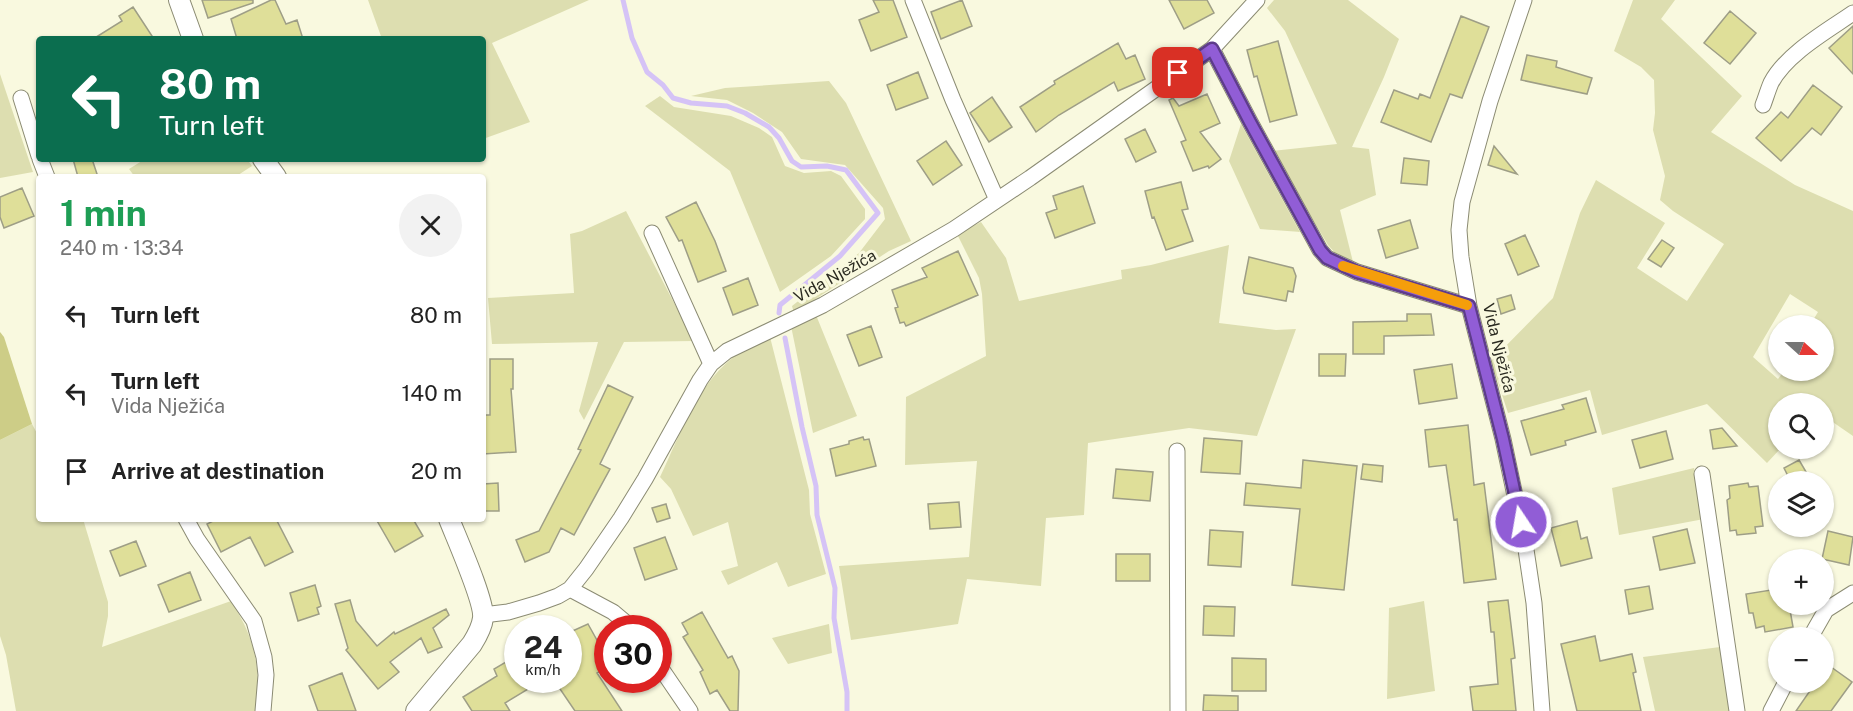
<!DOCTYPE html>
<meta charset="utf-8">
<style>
:root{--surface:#fff;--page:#f2f2f2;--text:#222;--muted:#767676}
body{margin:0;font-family:"Public Sans",sans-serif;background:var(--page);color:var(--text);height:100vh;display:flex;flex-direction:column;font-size:22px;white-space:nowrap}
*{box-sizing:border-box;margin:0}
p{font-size:20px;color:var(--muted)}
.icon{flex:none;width:33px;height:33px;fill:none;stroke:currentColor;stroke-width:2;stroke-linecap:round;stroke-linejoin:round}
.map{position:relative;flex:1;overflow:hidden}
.side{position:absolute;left:36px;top:174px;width:450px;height:348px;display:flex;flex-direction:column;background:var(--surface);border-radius:6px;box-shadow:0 2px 4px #0004}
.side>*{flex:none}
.top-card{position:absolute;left:36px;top:36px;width:450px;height:126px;border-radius:6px;box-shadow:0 2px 4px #0004;background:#0b6e4f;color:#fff;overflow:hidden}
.needle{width:39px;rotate:111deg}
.controls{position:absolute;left:1768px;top:315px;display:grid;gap:12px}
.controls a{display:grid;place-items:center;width:66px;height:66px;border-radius:50%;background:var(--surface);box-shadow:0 2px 4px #0004;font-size:30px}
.speed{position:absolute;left:504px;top:615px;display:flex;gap:12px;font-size:30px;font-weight:700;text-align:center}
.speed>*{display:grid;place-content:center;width:78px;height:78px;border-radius:50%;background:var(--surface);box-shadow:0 2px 4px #0004;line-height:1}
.speed small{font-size:15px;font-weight:400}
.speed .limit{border:9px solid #d22;background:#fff;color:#111}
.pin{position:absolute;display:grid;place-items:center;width:51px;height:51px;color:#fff;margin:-26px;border-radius:12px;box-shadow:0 3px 9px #0006}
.me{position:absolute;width:66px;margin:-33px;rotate:348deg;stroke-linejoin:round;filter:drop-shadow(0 0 4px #0008)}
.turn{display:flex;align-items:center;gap:21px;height:126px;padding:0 24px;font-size:27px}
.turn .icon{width:78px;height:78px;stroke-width:2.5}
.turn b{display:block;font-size:42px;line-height:51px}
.round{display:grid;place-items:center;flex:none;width:63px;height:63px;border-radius:32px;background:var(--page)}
.overview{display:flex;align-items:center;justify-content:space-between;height:102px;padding:0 24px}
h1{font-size:36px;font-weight:700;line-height:45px;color:#1e9e55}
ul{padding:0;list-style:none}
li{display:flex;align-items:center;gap:18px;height:78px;padding:0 24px}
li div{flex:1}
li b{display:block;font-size:22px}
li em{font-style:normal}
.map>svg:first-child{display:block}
.green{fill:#dddeb0;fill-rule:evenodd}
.forest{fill:#cdcd87}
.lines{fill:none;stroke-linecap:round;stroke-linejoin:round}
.stream{stroke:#d5c3f6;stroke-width:5}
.building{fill:#dfdf99;stroke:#9e9e86;stroke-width:1.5}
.minor-casing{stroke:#8b8b73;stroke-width:17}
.tertiary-casing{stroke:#8b8b73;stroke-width:22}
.minor{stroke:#fff;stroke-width:15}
.tertiary{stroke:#fff;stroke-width:20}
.route-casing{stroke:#5e3c8b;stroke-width:15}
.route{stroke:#915dd6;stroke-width:10}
.slow{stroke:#f59e0b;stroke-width:10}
.labels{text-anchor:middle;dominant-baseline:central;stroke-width:6;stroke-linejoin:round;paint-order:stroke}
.street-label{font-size:16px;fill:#2a2a20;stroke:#f9f9df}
</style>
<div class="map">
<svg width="1853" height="711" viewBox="0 0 1853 711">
<rect width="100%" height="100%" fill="#f9f9df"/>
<path class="green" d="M368,0H589L492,43L530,122L483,139V39H382Z
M1274,0H1348L1399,39L1384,77L1352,147L1369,149L1376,195L1340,210L1353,262L1336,254L1328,245L1272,151L1337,144L1285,31L1267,8Z
M1633,0H1675L1661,19L1742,96L1711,132L1795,185L1853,211V436L1824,416V404H1779L1780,449L1767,463L1707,404L1602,435L1590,390L1508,413L1491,361L1553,298L1580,213L1596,180L1665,223L1637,268L1687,301L1724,244L1673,211L1660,200L1665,176L1653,130L1655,113L1654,80L1641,67L1614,51ZM1790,294L1818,312L1810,325L1824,326V370L1784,371L1778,379L1753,357Z
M0,74L33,172L0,178Z
M829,81L846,103L911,241L889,251L794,313L792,306L859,253L885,219L883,208L845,165L801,159L782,132L753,113L727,100L691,96L725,88Z
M660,96L674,107L731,116L759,128L772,137L785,166L804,173L831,171L841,176L865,209V219L831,256L780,292L730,171L645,106Z
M1241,124L1300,232H1301L1260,229L1229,161Z
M145,159H247L252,166L235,177H135L129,169Z
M626,211L694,341L624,342L584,420L579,411L598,342L492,344L488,298L574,293L570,234L582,231Z
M981,222L1006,258L1019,301L1122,279L1121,270L1151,265L1229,245L1219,323L1276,330L1296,329L1257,436L1189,428L1088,443L1084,515L1046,518L1041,586L967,579L958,624L851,640L839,566L969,557L977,461L905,465L906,397L986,356L982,294L979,278L957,234Z
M816,315L857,416L813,433L791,326Z
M770,337L809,490L810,514L826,574L788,587L777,562L728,585L721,571L738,566L728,522L693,536L671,489L660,477C681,433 698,381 740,352C749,346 760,342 770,337Z
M32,424L39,437V519H83L108,602V616L102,647L231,601C256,640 260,666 257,711H16L6,655L0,636V440Z
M1694,468L1704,519L1619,535L1612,488Z
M1424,601L1435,691L1387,699L1389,608Z
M829,624L832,653L788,664L772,638Z
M1720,647L1729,711H1655L1643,657Z"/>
<path class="forest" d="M0,332L4,337L32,424L0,440Z"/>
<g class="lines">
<path class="stream" d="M623,0L632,38L647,72L663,85L673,98L691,103L727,106L745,113L769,127L779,138L792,161L801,167L827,166L846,170L878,213L840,256L780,305L779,313
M785,338L802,427L816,486L817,515L835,588L834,618L847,692V711"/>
</g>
<path class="building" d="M202,0H253V3L208,18Z
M271,0H275L286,24L297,20L303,39H237L231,19Z
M873,0H893L907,37L871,51L859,20L879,12Z
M962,0L972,26L941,39L931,12Z
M1169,0H1207L1214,13L1184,29Z
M133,7L154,39H93L122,21L119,16Z
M1730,11L1756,33L1730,64L1704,43Z
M1461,16L1489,27L1462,98L1450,94L1431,142L1381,122L1394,90L1418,99L1420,94L1430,98Z
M1853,26V74L1829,48Z
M1278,41L1297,115L1270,122L1257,76L1254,77L1247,50Z
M1118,43L1126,59L1135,55L1145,79L1118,91L1114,82L1059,115L1036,132L1020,107L1055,84L1054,81Z
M1527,55L1557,61L1556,67L1592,78L1587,94L1521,80Z
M918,72L928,98L896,110L887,85Z
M1813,85L1842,107L1821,135L1812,128L1781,161L1756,138L1781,112L1788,118Z
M1207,94L1220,123L1200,132L1221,159L1209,168L1208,166L1193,171L1181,142L1186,140L1169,100L1173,98L1179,106Z
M992,97L1012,127L989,142L970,113Z
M1145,129L1156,152L1136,162L1125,139Z
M946,141L962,165L933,185L917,161Z
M1494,146L1517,174L1488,165Z
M1404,158L1429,161L1427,185L1401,183Z
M73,159H92L98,177H78Z
M1181,182L1188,209L1182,210L1193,241L1166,250L1154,217L1152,218L1145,191Z
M1083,186L1095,223L1055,238L1046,213L1057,209L1053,196Z
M22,188L34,216L4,228L0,217V197Z
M696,202L715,241L726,271L698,282L682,240L679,241L666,217Z
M1410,220L1418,248L1386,258L1378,230Z
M1525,235L1539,266L1518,275L1505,244Z
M1662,240L1674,248L1661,267L1648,259Z
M958,251L978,295L906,326L904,322L900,323L895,308L898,307L892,290L927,277L922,268Z
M1249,257L1293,268L1296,276L1293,292L1288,291L1286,301L1244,293L1243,288Z
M748,278L758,305L733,315L723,288Z
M1511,295L1515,309L1501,314L1497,299Z
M1407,314H1431L1434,335L1384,336V354H1353V322L1407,321Z
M871,326L882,357L859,366L847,335Z
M1319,354H1346L1345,376H1319Z
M490,359H513V389H511L516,452L483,454V415H490Z
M1452,364L1457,398L1419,404L1414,370Z
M608,385L633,397L600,464L610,469L574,535L561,528L549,552L525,562L516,540L539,531L581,450L578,449Z
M1586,398L1596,432L1565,441L1566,445L1531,455L1521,421L1564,409L1562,405Z
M1468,425L1474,485L1484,483L1496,579L1464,583L1457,519L1454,520L1446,465L1429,467L1425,430Z
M1722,428L1737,446L1713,449L1710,430Z
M1666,431L1673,459L1640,468L1632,440Z
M863,437L864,440L869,439L876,466L836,476L830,449L849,444V441Z
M1204,438L1242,441L1240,474L1201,472Z
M1303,460L1357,466L1344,590L1292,585L1300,509L1244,505L1246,483L1301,488Z
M1799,460L1812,482H1791L1784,468Z
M1363,464L1383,466L1382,482L1361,479Z
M1116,469L1153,472L1150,501L1113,498Z
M498,483L499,511H483V484Z
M1748,483L1749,487L1758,486L1763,526L1755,527L1756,533L1737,535L1736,530L1730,531L1727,500L1730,498L1729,486Z
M959,502L961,527L930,529L928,504Z
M666,504L670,518L657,522L652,508Z
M217,519H276L293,552L265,566L250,537L221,552L207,524Z
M376,519H413L423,536L395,552Z
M1577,521L1581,539L1587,537L1592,558L1561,566L1551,528Z
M1687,529L1695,563L1660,570L1653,537Z
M1210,530L1243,532L1241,567L1208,565Z
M1828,531L1853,537L1849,565L1822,559Z
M665,537L677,569L645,580L634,548Z
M136,541L146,566L120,576L110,551Z
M1116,554H1150V581H1116Z
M190,572L201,600L169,612L158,585Z
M315,585L321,606L317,608L319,614L298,621L290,593Z
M1649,586L1653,609L1629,614L1625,590Z
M1771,590L1772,594L1779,593V604H1789L1793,627L1765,632L1764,626L1756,628L1753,613H1749L1746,594Z
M350,600L356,621L377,646L394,632L395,634L446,609L449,615L433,628L442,647L428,653L421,638L390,662L399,672L378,689L346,650L348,648L335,604Z
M1508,600L1515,658L1511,659L1516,711H1473L1470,687L1498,684L1494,632H1491L1488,602Z
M1204,606L1235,607L1234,636L1203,635Z
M702,612L728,658L732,656L739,671L738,711H730L717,690L710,694L700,672L703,670L683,637L688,634L682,623Z
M588,624L608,660V667L597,673L622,711H575L558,686L568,680V633Z
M1595,636L1600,661L1632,654L1636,672L1633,673L1641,711H1577L1561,644Z
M518,655V680H543L505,703L510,711H472L463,697L497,676L494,669Z
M1232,658L1266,659V691H1232Z
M1824,662L1852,682L1831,711H1796L1816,682H1824Z
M342,673L356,711H318L309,686Z
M1204,695L1238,696V711H1203Z"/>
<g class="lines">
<g class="minor-casing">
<path id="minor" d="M913,0L953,100L997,200
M1524,0L1490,101L1462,202L1459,230L1461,257L1469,306L1503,439L1525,543L1534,603L1542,711
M1212,49L1250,122L1320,250L1327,258L1357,272L1469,306
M21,98L39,156
M1763,105C1766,97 1768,90 1771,83C1786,54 1827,31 1853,13
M40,159L47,177
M652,233L711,364
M1177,451L1178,711
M1702,474L1737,711
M186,519L197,539L254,621L264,657L266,675L263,711
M570,589L613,612L632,628
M483,615L508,612L539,603L558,596L570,589L586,569L621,518L645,479L700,380L711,364L727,351L823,305L954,229L1030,178L1212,49L1257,0
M1810,638L1826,610L1853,593
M658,664L690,711
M1771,711L1786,682"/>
</g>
<g class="tertiary-casing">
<path id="tertiary" d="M179,0L193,39
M263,159L276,177
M416,711L472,644C477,636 482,627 483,618C485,602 456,537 449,519"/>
</g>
<use href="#minor" class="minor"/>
<use href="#tertiary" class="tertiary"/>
</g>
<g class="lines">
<g class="route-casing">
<path id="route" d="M1178,73L1212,49L1250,122L1320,250L1327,258L1357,272L1469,306L1503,439L1521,522"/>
</g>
<use href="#route" class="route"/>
<path class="slow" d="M1343,266L1467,305"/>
</g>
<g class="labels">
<g class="street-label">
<text transform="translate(835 276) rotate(-29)">Vida Nježića</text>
<text transform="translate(1499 348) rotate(76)">Vida Nježića</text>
</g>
</g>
</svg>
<div class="controls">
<a><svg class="needle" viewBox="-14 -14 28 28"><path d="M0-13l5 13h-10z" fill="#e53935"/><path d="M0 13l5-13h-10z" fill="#767676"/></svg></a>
<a><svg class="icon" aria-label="search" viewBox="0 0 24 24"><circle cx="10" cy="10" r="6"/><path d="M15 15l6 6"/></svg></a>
<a><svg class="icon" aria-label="layers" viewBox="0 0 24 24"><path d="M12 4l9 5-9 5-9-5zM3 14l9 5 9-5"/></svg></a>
<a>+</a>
<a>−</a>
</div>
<div class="speed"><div>24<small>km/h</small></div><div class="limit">30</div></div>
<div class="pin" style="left:1178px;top:73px;background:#d93025"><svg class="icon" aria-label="arrive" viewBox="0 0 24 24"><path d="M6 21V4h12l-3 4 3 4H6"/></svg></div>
<svg class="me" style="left:1521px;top:522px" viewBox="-20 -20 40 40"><circle r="17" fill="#915dd6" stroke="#fff" stroke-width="3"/><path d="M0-11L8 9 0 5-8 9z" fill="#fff"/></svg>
<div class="top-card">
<div class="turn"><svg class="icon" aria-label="left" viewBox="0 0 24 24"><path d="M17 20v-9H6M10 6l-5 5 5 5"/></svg><div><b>80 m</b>Turn left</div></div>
</div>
<section class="side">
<div class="overview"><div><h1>1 min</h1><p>240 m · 13:34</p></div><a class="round"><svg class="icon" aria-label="close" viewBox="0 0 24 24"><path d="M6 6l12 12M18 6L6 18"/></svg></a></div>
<ul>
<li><svg class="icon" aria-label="left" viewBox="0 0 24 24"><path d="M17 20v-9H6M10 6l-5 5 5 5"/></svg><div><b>Turn left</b></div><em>80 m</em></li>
<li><svg class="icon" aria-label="left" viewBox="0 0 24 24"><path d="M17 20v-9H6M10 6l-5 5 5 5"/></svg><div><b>Turn left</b><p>Vida Nježića</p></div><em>140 m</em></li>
<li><svg class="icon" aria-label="arrive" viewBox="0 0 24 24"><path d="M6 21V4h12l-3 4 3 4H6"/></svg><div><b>Arrive at destination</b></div><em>20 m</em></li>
</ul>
</section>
</div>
